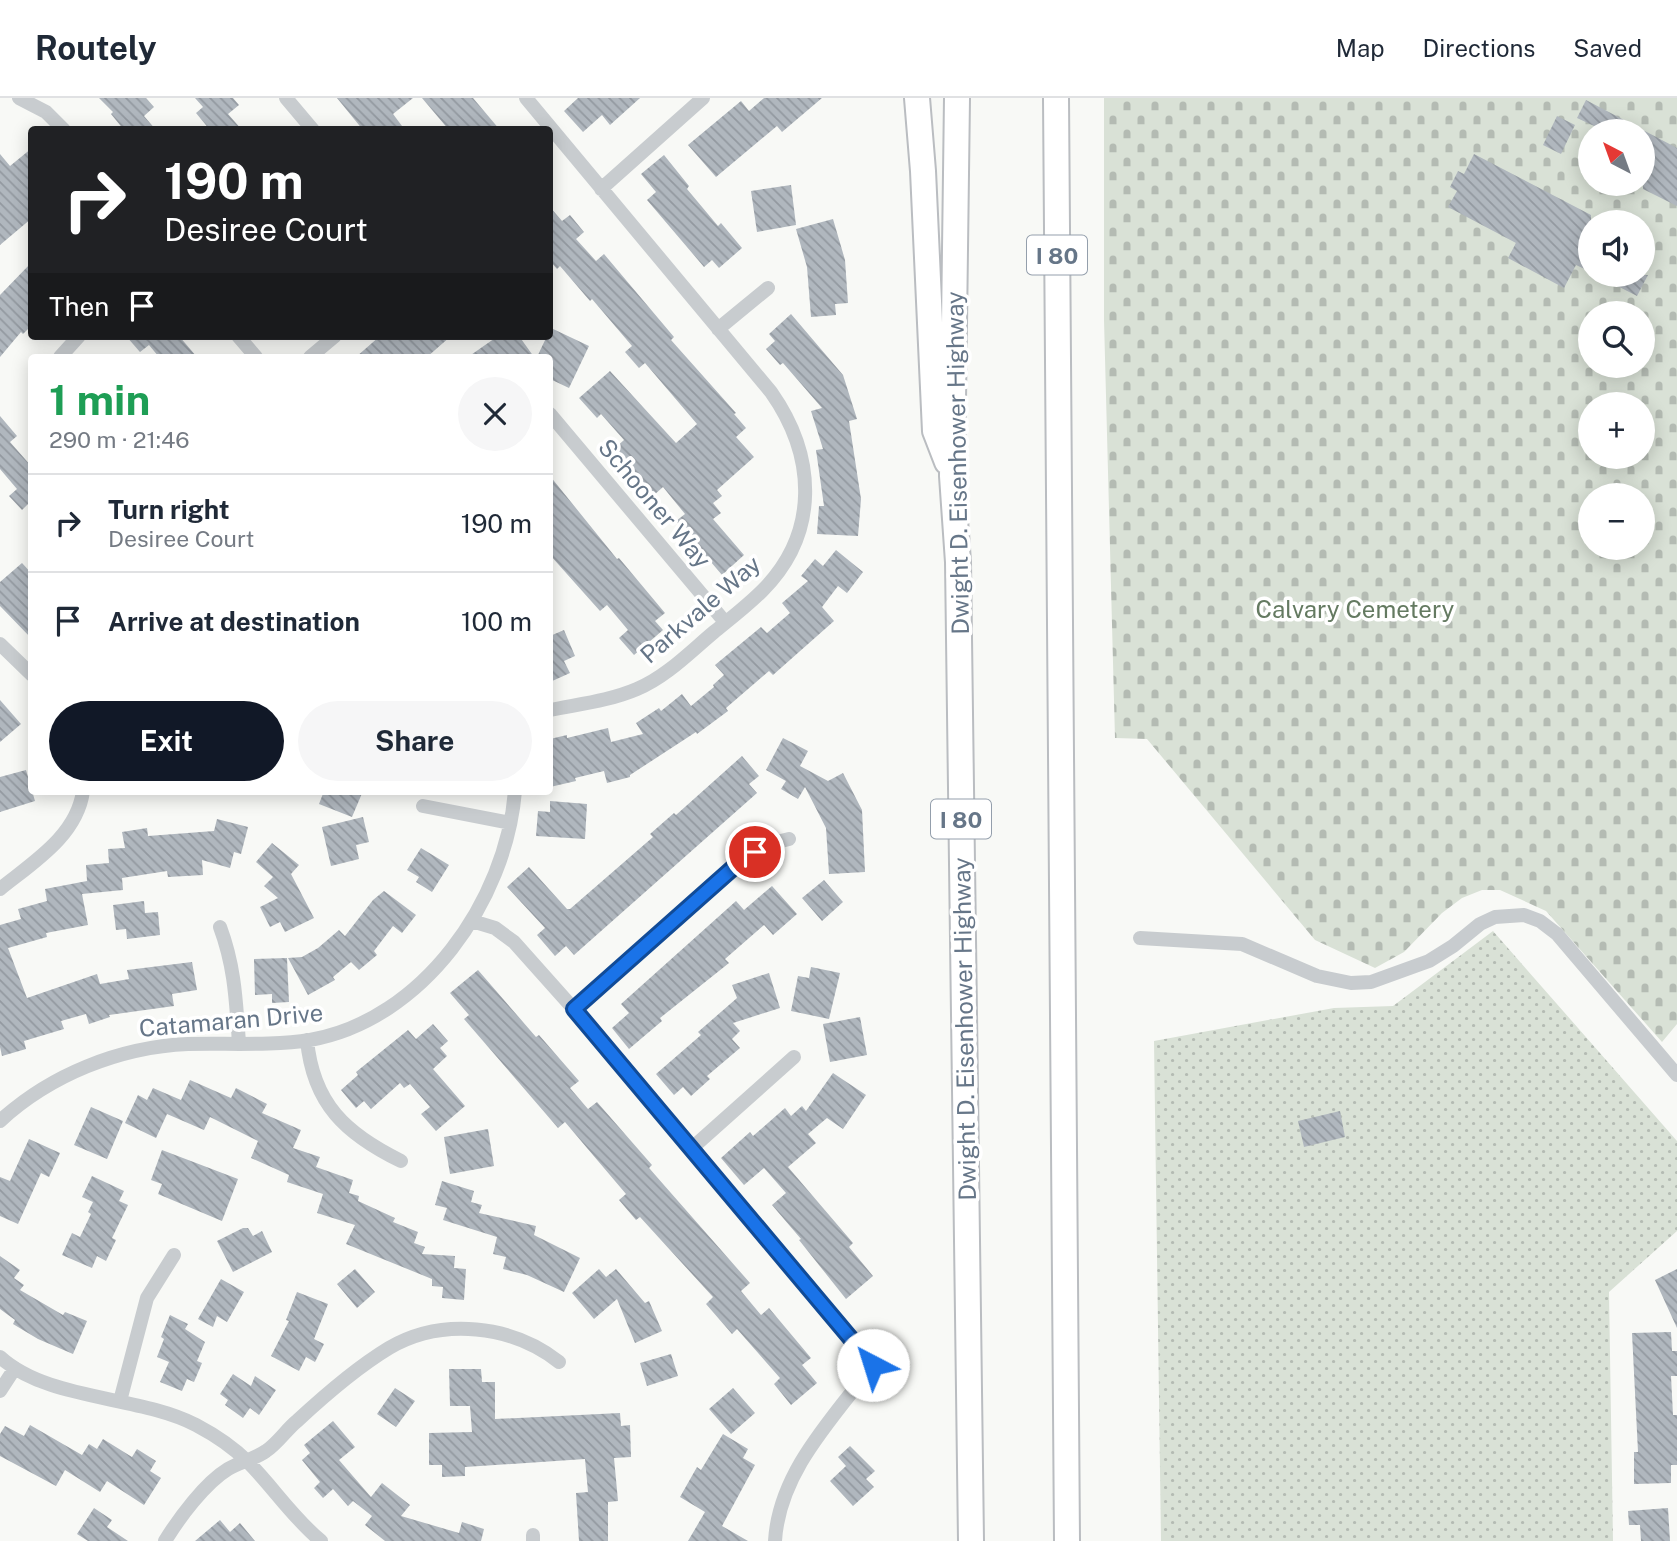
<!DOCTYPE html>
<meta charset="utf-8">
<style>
:root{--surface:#fff;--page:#f6f6f7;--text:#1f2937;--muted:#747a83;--line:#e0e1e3;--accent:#111827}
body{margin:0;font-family:"Public Sans",sans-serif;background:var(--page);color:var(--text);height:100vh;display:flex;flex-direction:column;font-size:26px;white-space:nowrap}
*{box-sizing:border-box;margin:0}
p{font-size:23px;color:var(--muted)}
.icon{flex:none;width:38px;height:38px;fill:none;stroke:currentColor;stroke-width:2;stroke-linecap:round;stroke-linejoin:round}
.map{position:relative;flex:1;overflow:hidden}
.drawer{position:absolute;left:28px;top:256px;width:525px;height:441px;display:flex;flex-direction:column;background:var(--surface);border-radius:7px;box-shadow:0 4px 18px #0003}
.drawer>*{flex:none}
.top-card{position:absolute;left:28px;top:28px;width:525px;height:214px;border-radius:7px;box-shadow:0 4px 18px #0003;background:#202124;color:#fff;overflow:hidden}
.needle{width:46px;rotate:319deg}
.fabs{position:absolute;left:1578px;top:21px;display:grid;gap:14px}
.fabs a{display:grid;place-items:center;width:77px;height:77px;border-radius:50%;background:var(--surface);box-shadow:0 4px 18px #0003;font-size:35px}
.pin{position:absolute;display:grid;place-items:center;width:60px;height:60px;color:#fff;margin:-30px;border:4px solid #fff;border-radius:50%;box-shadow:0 2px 7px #0007}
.me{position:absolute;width:77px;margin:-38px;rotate:320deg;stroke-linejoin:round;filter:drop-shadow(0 0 5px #0008)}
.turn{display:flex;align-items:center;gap:24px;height:147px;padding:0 21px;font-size:32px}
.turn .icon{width:91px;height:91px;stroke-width:2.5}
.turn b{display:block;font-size:49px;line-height:60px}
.then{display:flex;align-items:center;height:66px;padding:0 21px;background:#0003;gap:14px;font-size:26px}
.round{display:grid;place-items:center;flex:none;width:74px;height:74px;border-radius:37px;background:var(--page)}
.overview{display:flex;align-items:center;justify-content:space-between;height:119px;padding:0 21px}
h1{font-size:42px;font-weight:700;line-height:52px;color:#1e9e55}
.action{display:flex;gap:14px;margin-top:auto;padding:14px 21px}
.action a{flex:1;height:80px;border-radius:42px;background:var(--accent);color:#fff;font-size:28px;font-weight:700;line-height:80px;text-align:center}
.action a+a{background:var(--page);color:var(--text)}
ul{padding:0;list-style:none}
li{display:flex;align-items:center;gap:21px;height:98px;padding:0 21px;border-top:2px solid var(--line)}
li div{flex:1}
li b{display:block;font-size:26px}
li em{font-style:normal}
header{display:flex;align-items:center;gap:42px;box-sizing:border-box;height:98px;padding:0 35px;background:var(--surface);border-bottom:2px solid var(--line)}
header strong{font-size:33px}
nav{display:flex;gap:38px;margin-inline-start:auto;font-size:24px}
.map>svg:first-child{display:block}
.grass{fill:url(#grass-dots)}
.cemetery{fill:url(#cemetery-stones);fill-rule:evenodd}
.building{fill:url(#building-back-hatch)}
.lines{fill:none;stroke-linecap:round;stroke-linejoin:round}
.highway-casing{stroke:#babdc1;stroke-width:28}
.street{stroke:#c8cccf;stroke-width:14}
.highway{stroke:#fff;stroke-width:24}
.route-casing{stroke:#114b97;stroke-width:18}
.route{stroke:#1a73e8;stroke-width:12}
.labels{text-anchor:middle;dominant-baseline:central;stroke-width:7;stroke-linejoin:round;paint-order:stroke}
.shield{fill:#fff;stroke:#949fac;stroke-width:2}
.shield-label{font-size:23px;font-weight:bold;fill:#667688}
.street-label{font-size:24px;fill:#667688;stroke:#fff}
.park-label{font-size:24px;fill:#647a61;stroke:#fff}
</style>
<header>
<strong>Routely</strong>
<nav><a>Map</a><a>Directions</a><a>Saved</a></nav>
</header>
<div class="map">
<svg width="1677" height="1443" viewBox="0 0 1677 1443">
<defs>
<pattern id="grass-dots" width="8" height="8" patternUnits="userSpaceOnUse" patternTransform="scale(1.75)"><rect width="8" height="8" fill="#d9e1d6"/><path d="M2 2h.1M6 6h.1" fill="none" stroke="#b4bbb3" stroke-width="1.8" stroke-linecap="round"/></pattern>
<pattern id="cemetery-stones" width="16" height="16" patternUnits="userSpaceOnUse" patternTransform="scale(1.75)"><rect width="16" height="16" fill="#d9e1d6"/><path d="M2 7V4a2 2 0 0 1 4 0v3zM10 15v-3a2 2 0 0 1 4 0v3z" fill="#b4bbb3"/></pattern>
<pattern id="building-back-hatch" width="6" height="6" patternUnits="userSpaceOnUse" patternTransform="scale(1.75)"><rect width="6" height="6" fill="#b0b7be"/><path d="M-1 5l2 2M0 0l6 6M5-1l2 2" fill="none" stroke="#9399a0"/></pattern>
</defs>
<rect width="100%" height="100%" fill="#f8f9f6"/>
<path class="grass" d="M1493,833L1677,1043V1133L1609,1194L1613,1443H1161L1154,943L1334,910L1393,908Z"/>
<path class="cemetery" d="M1104,0H1677V926L1662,944L1546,813L1500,792H1482L1462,800L1442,815L1404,854L1375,870L1315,842L1147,641L1115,640L1104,222ZM1591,33H1643V86H1591ZM1591,124H1643V177H1591ZM1591,215H1643V268H1591ZM1591,306H1643V359H1591ZM1591,397H1643V450H1591Z"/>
<path class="building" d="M99,0H146L154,9L144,18L156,32H124L111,16L113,14Z
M195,0H233L239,7L228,16L242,32H210L196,15L203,9Z
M337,0H413L393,16L405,32H363Z
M422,0H473L500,32H449Z
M578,0H640L610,27L602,17L583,34L564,13Z
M764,0H822L782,34L777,28L716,79L688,47L741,3L749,13Z
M1586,2L1677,50V108L1643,91V33H1605L1577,20Z
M1557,18L1575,27L1561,56L1543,47Z
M32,50V120L0,147V56L10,68Z
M1474,56L1591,117V174L1576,167L1564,190L1508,160L1516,145L1448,109L1457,93L1450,89L1458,73L1464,76Z
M664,57L689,88L687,91L718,128L721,125L742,150L719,170L712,162L704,169L647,102L656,94L641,76Z
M791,87L796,127L757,134L751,93Z
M550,109L562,123L570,117L584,134L576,141L596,163L604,156L674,239L671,242L736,315L734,316L746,330L736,339L754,359L717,392L722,398L713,405L721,415L713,421L744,457L722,477L676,423L685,416L663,389L654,397L615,350L624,342L601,316L597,320L579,300L610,273L676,345L697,326L645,265L639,270L625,254L632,248L592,201L590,203L560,168L557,171L550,163Z
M833,121L845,162L848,205L835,206L836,217L811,219L807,169L796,131Z
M32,164V227L23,236L21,234L0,259V197Z
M1596,177H1648L1637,198Z
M791,216L843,277L857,321L849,323L861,401L858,438L817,436L819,408H824L816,352L823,351L811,313L822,310L783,265L780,267L766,251L775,243L769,236Z
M551,230L589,248L569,290L550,281V259H537L547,238H550Z
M126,238H179L197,259H159L149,247L140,254Z
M380,238H451L427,259H356Z
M498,238H519L534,259H468Z
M0,318L17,338L10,344L32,369V407L29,405L22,412L9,398L17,391L0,371Z
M550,378L617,461L619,460L665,515L655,523L663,532L634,557L619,540L628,532L607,507L600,513L550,457Z
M836,452L863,474L847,495L838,488L822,509L834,523L773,577L769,573L726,610L728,613L697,636L696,634L630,677V679L607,685L604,673L575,680L576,683L550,689V641L567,637V640L608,630L611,644L643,636L636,625L659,610L661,613L682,596L691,608L714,589L713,587L724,577L715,567L761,529L767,535L790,515L782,505L808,483L801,478L815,461L823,468Z
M22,465L32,476V541L0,508V484Z
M564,532L575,558L564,563L570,575L550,584V538Z
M0,602L21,626L0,644Z
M783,640L808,653L800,668L828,683L843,675L862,712L865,774L829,776L826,730L805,689L798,701L781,691L786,683L766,672Z
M742,658L759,678L749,686L757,695L574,857L566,848L555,858L537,837L545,830L507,789L529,769L567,811H570L653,739L650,736L674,715L676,717Z
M26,672L35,703L0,714V679Z
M324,693H363L352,719L319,706Z
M550,703L587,706L585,741L536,738L538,713L550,714Z
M363,719L369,744L356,747L359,761L331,768L322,729Z
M217,721L248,729L241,756L234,754L230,770L202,762L203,777L168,779L167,773L122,780L123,792L82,796L88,827L46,835L47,839L8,850L27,900L97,876L100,886L129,881L127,872L192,864L197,892L172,896L174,908L109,917L110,919L89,926L86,916L61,923L64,931L24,943L26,951L2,958L0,949V827L21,821L18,811L47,803L45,791L87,783L86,767L109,765L108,751L125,750L122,734L147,730L148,738L214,733Z
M272,745L299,767L291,776L314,820L285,834L280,824L270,829L260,809L278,800L264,788L273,779L256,764Z
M421,750L449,767L432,794L416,784L419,779L407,772Z
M824,782L843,804L822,823L802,800Z
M772,788L797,816L773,837L764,827L725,861L729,865L660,920L662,923L629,951L612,930L629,915L621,906L736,803L744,812Z
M384,793L416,817L402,835L393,828L374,853L377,857L359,872L351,864L333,879L335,882L308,897L288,860L302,859L318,850L339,832L345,838L373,802Z
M144,803L145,815L158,814L160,837L127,841L126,831L116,832L113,807Z
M287,860L289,904L272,905V896L255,897L254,861Z
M811,869L840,875L829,921L791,913L798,878L809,880Z
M478,872L536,939L539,937L579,983L570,990L588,1011L597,1004L652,1067L649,1070L750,1185L741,1193L761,1217L769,1210L811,1260L802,1267L817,1285L791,1307L774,1286L780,1280L737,1231L732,1236L706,1206L713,1199L640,1119L636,1122L619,1102L626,1096L598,1063L565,1024L558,1030L464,921L469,917L450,895Z
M769,875L780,910L733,925L740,933L732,941L740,950L707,978L710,981L691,998L683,989L674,997L656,976L701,937L698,934L737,900L732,887Z
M860,919L867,957L830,964L823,926Z
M433,926L448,943L440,950L447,958L433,971L465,1008L436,1033L421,1016L430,1009L410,986L404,990L400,985L371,1011L364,1003L356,1010L341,992L358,977L356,974L408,932L416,941Z
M833,975L866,997L843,1031L827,1020L808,1036L816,1045L788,1069L853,1145L849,1149L873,1178L846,1201L799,1142L801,1141L772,1107L786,1095L764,1070L744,1087L721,1060L750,1034L753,1038L785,1010L791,1018L802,1008L806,1013Z
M190,982L231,1000L236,990L267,1006L262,1015L301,1032L293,1050L320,1059L316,1069L353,1082L349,1095L359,1098L358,1103L395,1120L393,1124L418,1134L414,1145L425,1149L422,1156L455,1158L454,1170L466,1171L464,1202L442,1200L443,1189L432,1188V1181L346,1146L355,1127L317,1115L323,1096L287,1084L289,1077L251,1060L258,1043L210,1019L204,1032L167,1016L156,1040L125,1025L138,997L147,1002L153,990L181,1002Z
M91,1009L123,1023L107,1061L74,1047Z
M1340,1013L1345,1039L1304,1049L1298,1023Z
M488,1031L494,1068L450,1076L444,1039Z
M29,1041L60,1055L49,1079L41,1075L18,1126L0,1118V1079L10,1083Z
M162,1052L238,1081L222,1123L158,1096L162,1086L151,1082Z
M92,1078L124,1093L119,1103L128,1107L112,1140L116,1142L106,1163L97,1158L92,1170L62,1157L72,1135L80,1139L91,1116L88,1114L93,1104L82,1099Z
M442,1083L474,1093L471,1104L482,1107L479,1115L536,1128L534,1137L580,1160L564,1194L527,1177L503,1171L506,1159L493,1156L497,1139L443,1122L447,1110L435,1107Z
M243,1130H248L253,1138L262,1133L272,1154L233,1174L217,1143Z
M0,1158L20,1172L14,1180L24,1187L20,1192L63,1217L65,1214L87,1223L73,1256L38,1241L13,1226L15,1222L0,1211Z
M355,1171L375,1194L357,1210L337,1186Z
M599,1171L606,1179L616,1171L645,1205L649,1203L662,1233L635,1245L617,1201L594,1221L572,1195Z
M1677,1171V1230L1655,1182Z
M221,1181L244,1194L227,1224L217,1218L213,1229L198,1221Z
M297,1194L328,1206L314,1241L324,1246L315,1264L306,1259L299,1273L271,1258L289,1223L286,1222Z
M170,1217L188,1226L185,1231L205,1244L197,1263L202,1265L194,1284L187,1281L182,1293L160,1284L169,1264L157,1259L164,1241L161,1239Z
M1671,1234L1672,1253H1677V1278H1671L1673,1317H1677V1367H1671V1385L1634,1386V1354H1638L1632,1235Z
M671,1256L678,1278L647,1288L640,1265Z
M449,1271H481L482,1284H495V1321L620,1315L621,1328L630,1327L631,1359L614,1360L618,1403L608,1404V1443H579L576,1395L588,1394L585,1361L465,1369V1378L442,1379V1367H429V1335L472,1334L470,1308H450Z
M233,1276L251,1288L255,1278L276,1292L259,1317L250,1310L243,1320L225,1307L228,1302L220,1296Z
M395,1290L415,1303L396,1329L377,1316Z
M733,1290L755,1315L731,1336L709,1311Z
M333,1323L355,1349L339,1362L371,1399L382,1385L410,1407L401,1418L459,1435L462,1424L484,1431L481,1443H385L365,1427L372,1418L353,1403L348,1408L333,1391L323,1400L314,1390L320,1384L302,1362L310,1355L304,1347Z
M30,1327L82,1357L89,1346L97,1351L103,1341L132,1359L137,1351L156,1363L150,1373L161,1380L144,1407L107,1383L100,1394L65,1372L56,1388L0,1358V1336L5,1328L24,1338Z
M723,1336L748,1351L743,1360L755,1367L722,1428L748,1443H688L705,1414L680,1399L697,1369L701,1372Z
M850,1348L875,1373L866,1381L874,1389L853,1408L830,1383L846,1368L838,1359Z
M94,1410L112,1422L107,1429L128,1443H88L77,1436Z
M1668,1410L1670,1443H1641L1640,1427H1629L1628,1413Z
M220,1422L230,1434L240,1425L255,1443H195Z"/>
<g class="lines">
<g class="highway-casing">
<path id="highway" d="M917,0L923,73L935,333L947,364
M957,0L952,378L958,464L971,1443
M1056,0L1067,1443"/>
</g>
<path class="street" d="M19,0L46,14L64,32
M286,0L313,32
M526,0L771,294C816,358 820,435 762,493C747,508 730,521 714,534C690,554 666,579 637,591C609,603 579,606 550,612
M601,91L703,0
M718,231L768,190
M238,238L256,259
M60,259L79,238
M310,259L335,238
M550,316L725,524
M0,546L32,577
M423,708L510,725
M0,791C32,765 77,738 83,693
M472,823L495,830L514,844L613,955L873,1267C833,1320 779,1374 775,1443
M220,829C235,869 236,904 239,945
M1140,840L1242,846L1317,878L1351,885L1371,884L1429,863L1453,848L1480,826L1495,819L1524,817L1540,823L1557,836L1677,977
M574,911L744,761L777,744L789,741
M307,942C313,1006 346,1036 401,1063
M0,1023C50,977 119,949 188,946C226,945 273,948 310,942C423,922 506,803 515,693
M691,1051L794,959
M0,1259C48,1303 138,1297 196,1327C215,1337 233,1349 248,1364C273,1389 293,1420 321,1443
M0,1293L15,1270
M120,1303L147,1200L174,1157
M533,1437V1443
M165,1443C179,1420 205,1385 228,1371C240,1364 255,1361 266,1353C278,1345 286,1332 297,1323C325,1297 356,1270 389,1250C442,1219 512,1227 559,1264"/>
<use href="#highway" class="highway"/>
</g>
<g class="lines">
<g class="route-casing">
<path id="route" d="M755,754L734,769L574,911L873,1267"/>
</g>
<use href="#route" class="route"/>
</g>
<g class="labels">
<g class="shield">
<rect x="1027" y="137.5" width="60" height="39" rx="5"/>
<rect x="931" y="701.5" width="60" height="39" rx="5"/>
</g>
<g class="shield-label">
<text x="1057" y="157">I 80</text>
<text x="961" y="721">I 80</text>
</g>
<g class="street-label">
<text transform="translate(957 365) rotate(-91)">Dwight D. Eisenhower Highway</text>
<text transform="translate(655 405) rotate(50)">Schooner Way</text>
<text transform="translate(700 511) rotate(-41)">Parkvale Way</text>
<text transform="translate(231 922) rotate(-5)">Catamaran Drive</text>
<text transform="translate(964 931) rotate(-91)">Dwight D. Eisenhower Highway</text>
</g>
<g class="park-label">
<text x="1355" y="511">Calvary Cemetery</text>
</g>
</g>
</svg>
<div class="fabs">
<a><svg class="needle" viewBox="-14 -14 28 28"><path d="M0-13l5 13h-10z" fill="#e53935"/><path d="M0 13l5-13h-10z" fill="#747a83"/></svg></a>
<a><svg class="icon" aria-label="sound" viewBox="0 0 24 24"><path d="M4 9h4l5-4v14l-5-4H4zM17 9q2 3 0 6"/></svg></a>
<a><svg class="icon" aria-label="search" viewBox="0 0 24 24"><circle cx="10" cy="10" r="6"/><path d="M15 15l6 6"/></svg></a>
<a>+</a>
<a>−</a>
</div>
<div class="pin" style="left:755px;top:754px;background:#d93025"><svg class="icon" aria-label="arrive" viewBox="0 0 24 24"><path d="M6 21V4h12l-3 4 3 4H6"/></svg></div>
<svg class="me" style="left:873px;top:1267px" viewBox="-20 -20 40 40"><circle r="19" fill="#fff"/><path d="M0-13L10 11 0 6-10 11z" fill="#1a73e8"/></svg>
<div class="top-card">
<div class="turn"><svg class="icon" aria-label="right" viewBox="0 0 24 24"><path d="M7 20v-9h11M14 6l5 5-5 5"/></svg><div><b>190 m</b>Desiree Court</div></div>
<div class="then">Then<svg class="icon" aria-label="arrive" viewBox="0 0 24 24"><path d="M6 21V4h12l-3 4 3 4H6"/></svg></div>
</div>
<section class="drawer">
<div class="overview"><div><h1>1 min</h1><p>290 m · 21:46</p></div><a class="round"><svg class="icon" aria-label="close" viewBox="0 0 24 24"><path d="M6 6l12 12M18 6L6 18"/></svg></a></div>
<ul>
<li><svg class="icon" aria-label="right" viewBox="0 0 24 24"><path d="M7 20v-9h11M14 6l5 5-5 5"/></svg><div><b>Turn right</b><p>Desiree Court</p></div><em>190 m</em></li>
<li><svg class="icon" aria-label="arrive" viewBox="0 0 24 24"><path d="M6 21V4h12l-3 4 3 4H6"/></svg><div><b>Arrive at destination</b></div><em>100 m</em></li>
</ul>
<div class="action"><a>Exit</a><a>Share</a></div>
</section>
</div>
